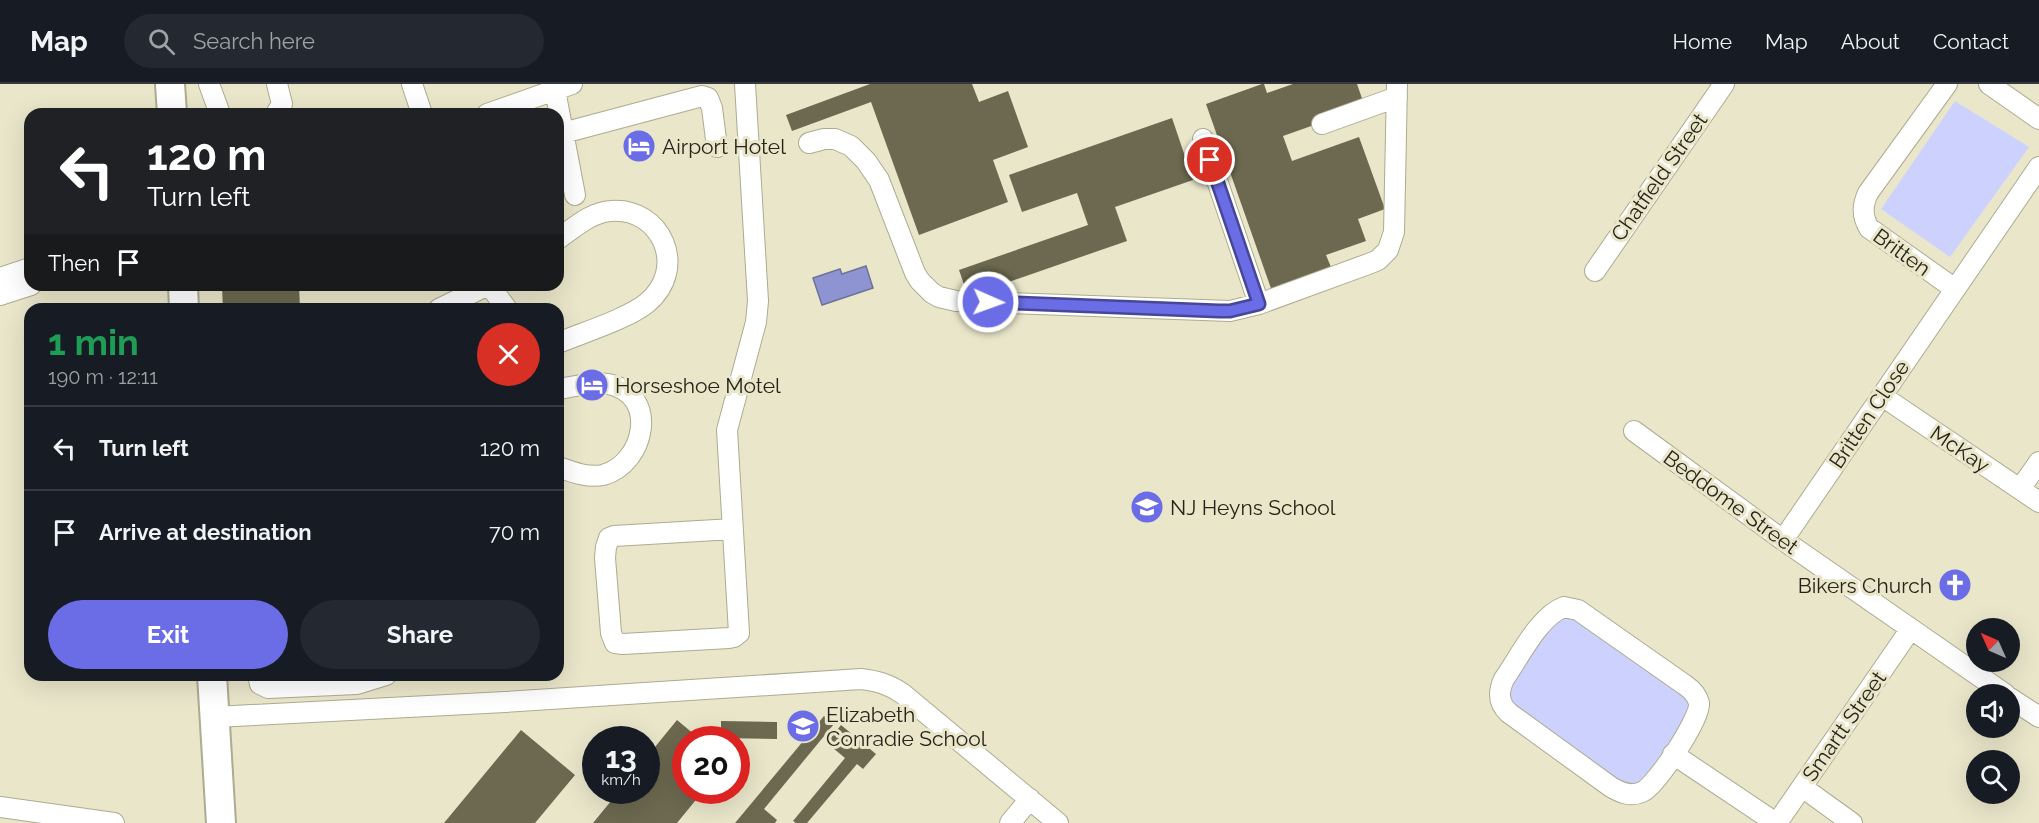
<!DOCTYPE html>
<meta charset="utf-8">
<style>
:root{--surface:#171b24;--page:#242831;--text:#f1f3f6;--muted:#9ea1a6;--line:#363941;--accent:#6b6de7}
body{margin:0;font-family:Raleway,sans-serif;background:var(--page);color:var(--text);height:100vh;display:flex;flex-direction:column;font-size:22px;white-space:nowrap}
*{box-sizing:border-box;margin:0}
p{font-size:20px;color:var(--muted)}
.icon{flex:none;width:33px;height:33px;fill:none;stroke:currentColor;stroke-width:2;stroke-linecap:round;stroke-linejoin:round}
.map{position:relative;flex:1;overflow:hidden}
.details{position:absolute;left:24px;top:219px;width:540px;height:378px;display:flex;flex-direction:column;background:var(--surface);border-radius:18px;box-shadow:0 6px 24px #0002}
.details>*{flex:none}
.hud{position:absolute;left:24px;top:24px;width:540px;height:183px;border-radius:18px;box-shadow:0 6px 24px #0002;background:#202124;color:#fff;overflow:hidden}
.needle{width:39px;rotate:315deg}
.tools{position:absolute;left:1966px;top:534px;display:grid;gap:12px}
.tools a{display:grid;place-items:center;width:54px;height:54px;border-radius:50%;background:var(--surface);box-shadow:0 6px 24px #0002;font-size:30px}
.speed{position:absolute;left:582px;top:642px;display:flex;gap:12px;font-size:30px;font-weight:700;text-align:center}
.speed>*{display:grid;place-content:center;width:78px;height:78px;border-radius:50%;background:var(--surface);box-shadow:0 6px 24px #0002;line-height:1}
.speed small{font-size:15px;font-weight:400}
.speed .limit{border:9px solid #d22;background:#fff;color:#111}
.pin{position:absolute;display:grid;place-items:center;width:51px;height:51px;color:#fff;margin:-26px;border:3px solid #fff;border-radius:50%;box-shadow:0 2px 6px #0007}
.me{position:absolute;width:66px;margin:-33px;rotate:92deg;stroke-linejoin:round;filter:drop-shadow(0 0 4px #0008)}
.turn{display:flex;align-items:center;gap:21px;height:126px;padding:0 24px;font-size:27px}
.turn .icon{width:78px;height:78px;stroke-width:2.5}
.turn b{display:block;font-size:42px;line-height:51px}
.then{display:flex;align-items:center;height:57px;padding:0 24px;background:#0003;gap:12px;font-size:22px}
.round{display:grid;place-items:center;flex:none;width:63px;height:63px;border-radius:32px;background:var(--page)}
.head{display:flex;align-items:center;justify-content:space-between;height:102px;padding:0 24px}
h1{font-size:36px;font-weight:700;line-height:45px;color:#1e9e55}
.action{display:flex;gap:12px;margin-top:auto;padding:12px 24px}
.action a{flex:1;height:69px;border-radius:36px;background:var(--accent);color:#fff;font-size:24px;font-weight:700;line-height:69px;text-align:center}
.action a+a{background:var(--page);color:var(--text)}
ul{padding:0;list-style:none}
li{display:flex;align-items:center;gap:18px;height:84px;padding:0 24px;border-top:2px solid var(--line)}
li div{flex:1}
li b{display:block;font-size:22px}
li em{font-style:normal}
header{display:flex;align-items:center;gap:36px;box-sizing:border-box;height:84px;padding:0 30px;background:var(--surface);border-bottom:2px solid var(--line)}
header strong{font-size:28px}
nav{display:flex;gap:33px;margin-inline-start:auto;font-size:21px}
.search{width:420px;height:54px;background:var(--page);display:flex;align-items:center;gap:15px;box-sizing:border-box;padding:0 21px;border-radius:33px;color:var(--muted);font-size:22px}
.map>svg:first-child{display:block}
.green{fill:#ccd2fd}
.water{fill:#8d94d1;stroke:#6e729a;stroke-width:1.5}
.building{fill:#6c6950}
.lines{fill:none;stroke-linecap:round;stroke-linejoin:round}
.minor-casing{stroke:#adab90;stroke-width:22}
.highway-casing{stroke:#adab90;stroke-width:32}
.minor{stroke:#fff;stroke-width:20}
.highway{stroke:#fff;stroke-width:28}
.route-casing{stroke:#464796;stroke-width:15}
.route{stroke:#6b6de7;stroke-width:10}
.labels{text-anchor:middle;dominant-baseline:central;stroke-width:6;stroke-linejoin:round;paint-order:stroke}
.poi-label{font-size:21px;fill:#252419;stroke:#e9e6ca;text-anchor:start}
.street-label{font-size:21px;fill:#252419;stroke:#e9e6ca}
</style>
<header>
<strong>Map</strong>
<div class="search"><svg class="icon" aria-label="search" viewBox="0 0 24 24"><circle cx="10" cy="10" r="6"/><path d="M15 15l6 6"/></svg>Search here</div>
<nav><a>Home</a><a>Map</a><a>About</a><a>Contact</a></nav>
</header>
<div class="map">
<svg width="2039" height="739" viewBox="0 0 2039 739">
<rect width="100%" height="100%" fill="#e9e6ca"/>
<path class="green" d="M1955,17L2029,63L1950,173L1881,125Z
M1571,532L1680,608L1688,618L1690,627L1646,695L1633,701L1621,700L1511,621L1509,604L1554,535Z"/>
<path class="water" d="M866,182L873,204L822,221L813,194L840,185L842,190Z"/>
<path class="building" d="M870,0H972L979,18L1008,7L1028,63L993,76L1008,118L919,151L871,18L792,47L786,31Z
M1262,0H1264L1267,9L1293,0H1357L1365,23L1283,52L1292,77L1359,53L1385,125L1358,135L1366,157L1326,171L1333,188L1273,210L1206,20Z
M1172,34L1193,96L1115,123L1127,157L968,212L959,186L1088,141L1077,109L1022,128L1009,91Z
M299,201L300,225H223L222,204Z
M272,591H347L272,597Z
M824,632L834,640L764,725L777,736L775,739H735Z
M677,636L701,656H686V706H704L677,739H593L620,706H646V674Z
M721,637L777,638V655L721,654Z
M841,641L876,670L863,685L857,680L807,739H796L793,737L845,674L827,659Z
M521,646L575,691L535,739H444Z"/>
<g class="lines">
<g class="minor-casing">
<path id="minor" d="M209,0L220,30
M412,0L422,30
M1947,0L1868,109C1862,122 1862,132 1869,144L1955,205
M1989,0L2039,35
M555,6L575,111
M276,30L282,20L277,0
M487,30L572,0
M1322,40L1397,13
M563,49L702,12L708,14L712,24L717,63
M1203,55L1259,220
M809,59L824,55H835L851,62L866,77L879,96L915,189L920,197L932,209L939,213L956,217L1230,227L1259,220L1371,179L1378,176L1388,166L1394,148L1397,0
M558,155C574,144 591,128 611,127C661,123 689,184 647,219C627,235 582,249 558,259
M1595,187L1724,0
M0,194L30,184
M489,201L507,225
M0,211L31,201
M439,225L488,201
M558,305C574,303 592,297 608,300C660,310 645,380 603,391C588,394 572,388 558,383
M1882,312L2039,418
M1634,347L1783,456L2005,610
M2020,405L2039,378
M733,445L614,452L609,454L606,463L605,474L611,549L615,559L623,560L729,554L734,553L739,549L727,346L756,238L758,217L745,0
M1783,456L2039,83
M1564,523L1578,526L1685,601C1691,605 1697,611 1699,619C1701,634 1656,702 1642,708C1631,713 1621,709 1611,703L1509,629C1498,619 1498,608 1504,595C1519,574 1539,532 1564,523Z
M258,591L260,600L268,604L357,600L386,591
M2010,614L2039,633
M215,633L505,618L861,595C877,597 889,600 903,610L1058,739
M1673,670L1776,739
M1802,703L1852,739
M0,723L114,739
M1010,739L1030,715
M1777,739L1910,546"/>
</g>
<g class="highway-casing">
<path id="highway" d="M170,0L172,30
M183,201L184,225
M212,591L221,739"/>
</g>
<use href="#minor" class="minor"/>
<use href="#highway" class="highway"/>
</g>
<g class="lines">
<g class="route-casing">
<path id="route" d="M988,218L1219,227H1230L1259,220L1210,76"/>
</g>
<use href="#route" class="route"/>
</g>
<defs>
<g id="hotel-disc" transform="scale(1.725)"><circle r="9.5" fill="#6b6de7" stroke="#e9e6ca"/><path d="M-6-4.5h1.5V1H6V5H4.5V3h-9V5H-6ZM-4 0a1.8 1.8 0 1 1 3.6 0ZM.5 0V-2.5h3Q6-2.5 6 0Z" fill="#fff"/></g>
<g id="school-disc" transform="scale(1.725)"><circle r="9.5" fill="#6b6de7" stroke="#e9e6ca"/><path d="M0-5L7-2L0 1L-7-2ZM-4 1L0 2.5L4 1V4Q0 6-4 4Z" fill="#fff"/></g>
<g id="church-disc" transform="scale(1.725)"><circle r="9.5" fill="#6b6de7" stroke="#e9e6ca"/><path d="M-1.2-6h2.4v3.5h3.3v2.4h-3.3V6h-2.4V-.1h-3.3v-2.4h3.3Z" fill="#fff"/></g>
</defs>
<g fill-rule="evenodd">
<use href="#hotel-disc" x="639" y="62"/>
<use href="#hotel-disc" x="592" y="301"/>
<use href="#school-disc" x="1147" y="423"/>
<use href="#church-disc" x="1955" y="501"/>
<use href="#school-disc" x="803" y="642"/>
</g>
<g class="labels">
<g class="poi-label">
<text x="662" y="62">Airport Hotel</text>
<text x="615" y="301">Horseshoe Motel</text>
<text x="1170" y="423">NJ Heyns School</text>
<text x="1932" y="501" text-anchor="end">Bikers Church</text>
<text x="826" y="630">Elizabeth<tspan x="826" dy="24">Conradie School</tspan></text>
</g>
<g class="street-label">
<text transform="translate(1659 93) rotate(-55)">Chatfield Street</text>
<text transform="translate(1902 168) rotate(36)">Britten</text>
<text transform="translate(1869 330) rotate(-56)">Britten Close</text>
<text transform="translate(1960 365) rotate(34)">McKay</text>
<text transform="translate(1731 418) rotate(36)">Beddome Street</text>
<text transform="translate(1844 642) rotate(-55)">Smartt Street</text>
</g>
</g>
</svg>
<div class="tools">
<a><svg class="needle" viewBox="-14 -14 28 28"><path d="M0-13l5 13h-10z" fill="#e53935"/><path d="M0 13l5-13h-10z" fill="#9ea1a6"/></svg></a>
<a><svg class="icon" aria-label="sound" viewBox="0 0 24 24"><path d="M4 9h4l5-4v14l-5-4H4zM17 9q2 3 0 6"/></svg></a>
<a><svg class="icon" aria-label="search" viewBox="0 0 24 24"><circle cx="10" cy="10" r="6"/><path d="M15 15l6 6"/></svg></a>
</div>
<div class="speed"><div>13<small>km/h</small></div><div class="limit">20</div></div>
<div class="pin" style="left:1210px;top:76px;background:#d93025"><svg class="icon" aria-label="arrive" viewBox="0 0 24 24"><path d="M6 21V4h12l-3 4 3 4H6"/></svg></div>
<svg class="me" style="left:988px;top:218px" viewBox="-20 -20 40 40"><circle r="17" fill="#6b6de7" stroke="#fff" stroke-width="3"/><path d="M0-11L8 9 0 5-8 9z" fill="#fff"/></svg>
<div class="hud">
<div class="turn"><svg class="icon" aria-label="left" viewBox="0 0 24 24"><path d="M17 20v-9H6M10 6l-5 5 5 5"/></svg><div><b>120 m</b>Turn left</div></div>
<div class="then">Then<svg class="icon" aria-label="arrive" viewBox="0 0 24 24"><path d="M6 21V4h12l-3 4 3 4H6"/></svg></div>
</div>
<section class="details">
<div class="head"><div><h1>1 min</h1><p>190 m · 12:11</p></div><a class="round" style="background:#d93025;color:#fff"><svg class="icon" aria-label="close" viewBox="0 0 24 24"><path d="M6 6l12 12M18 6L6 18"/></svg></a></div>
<ul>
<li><svg class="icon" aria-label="left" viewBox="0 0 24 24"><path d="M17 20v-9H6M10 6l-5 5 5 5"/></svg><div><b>Turn left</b></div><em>120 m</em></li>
<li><svg class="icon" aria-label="arrive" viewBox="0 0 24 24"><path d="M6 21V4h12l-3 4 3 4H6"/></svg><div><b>Arrive at destination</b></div><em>70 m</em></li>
</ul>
<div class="action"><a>Exit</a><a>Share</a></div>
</section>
</div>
